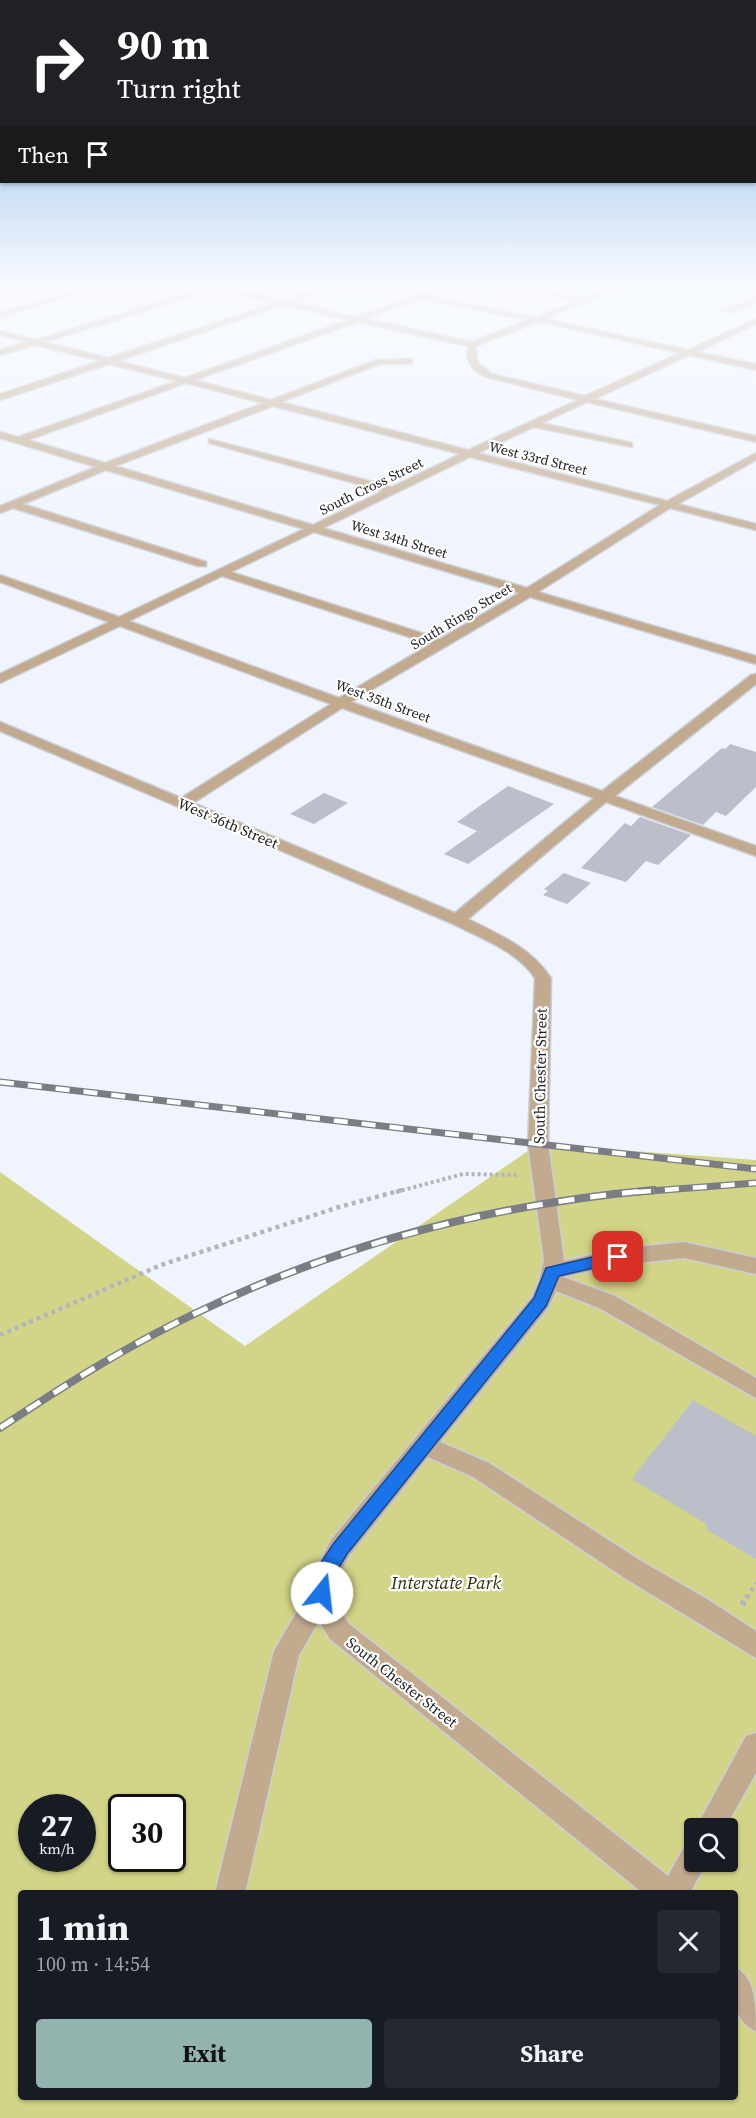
<!DOCTYPE html>
<meta charset="utf-8">
<style>
:root{--surface:#171b24;--page:#242831;--text:#f1f3f6;--muted:#9ea1a6;--accent:#93b4ae}
body{margin:0;font-family:"Source Serif 4",serif;background:var(--page);color:var(--text);height:100vh;display:flex;flex-direction:column;font-size:22px;white-space:nowrap}
*{box-sizing:border-box;margin:0}
p{font-size:20px;color:var(--muted)}
.icon{flex:none;width:33px;height:33px;fill:none;stroke:currentColor;stroke-width:2;stroke-linecap:round;stroke-linejoin:round}
.map{position:relative;flex:1;overflow:hidden}
.panel{position:absolute;left:18px;top:1890px;width:720px;height:210px;display:flex;flex-direction:column;background:var(--surface);border-radius:6px;box-shadow:0 2px 4px #0004}
.panel>*{flex:none}
.top-card{position:absolute;left:0px;top:0px;width:756px;height:183px;box-shadow:0 2px 4px #0004;background:#202124;color:#fff;overflow:hidden}
.controls{position:absolute;left:684px;top:1818px;display:grid;gap:12px}
.controls a{display:grid;place-items:center;width:54px;height:54px;border-radius:6px;background:var(--surface);box-shadow:0 2px 4px #0004;font-size:30px}
.speed{position:absolute;left:18px;top:1794px;display:flex;gap:12px;font-size:30px;font-weight:700;text-align:center}
.speed>*{display:grid;place-content:center;width:78px;height:78px;border-radius:50%;background:var(--surface);box-shadow:0 2px 4px #0004;line-height:1}
.speed small{font-size:15px;font-weight:400}
.speed .limit{border:3px solid #111;border-radius:9px;background:#fff;color:#111}
.pin{position:absolute;display:grid;place-items:center;width:51px;height:51px;color:#fff;margin:-26px;border-radius:12px;box-shadow:0 3px 9px #0006}
.me{position:absolute;width:66px;margin:-33px;rotate:16deg;stroke-linejoin:round;filter:drop-shadow(0 0 4px #0008)}
.turn{display:flex;align-items:center;gap:21px;height:126px;padding:0 18px;font-size:27px}
.turn .icon{width:78px;height:78px;stroke-width:2.5}
.turn b{display:block;font-size:42px;line-height:51px}
.then{display:flex;align-items:center;height:57px;padding:0 18px;background:#0003;gap:12px;font-size:22px}
.round{display:grid;place-items:center;flex:none;width:63px;height:63px;border-radius:6px;background:var(--page)}
.overview{display:flex;align-items:center;justify-content:space-between;height:102px;padding:0 18px}
h1{font-size:36px;font-weight:700;line-height:45px}
.button{display:flex;gap:12px;margin-top:auto;padding:12px 18px}
.button a{flex:1;height:69px;border-radius:6px;background:var(--accent);color:#111;font-size:24px;font-weight:700;line-height:69px;text-align:center}
.button a+a{background:var(--page);color:var(--text)}
.map>svg:first-child{display:block}
.built{fill:#dde7f7}
.green{fill:#d2d587;fill-rule:evenodd}
.building{fill:#babfc9}
.lines{fill:none;stroke-linecap:round;stroke-linejoin:round}
.minor-casing{stroke:#caced7;stroke-width:3}
.path-far2{stroke:#b1b5bd;stroke-width:4;stroke-dasharray:3 3;stroke-linecap:butt}
.path-far1{stroke:#b1b5bd;stroke-width:4.5;stroke-dasharray:4 4;stroke-linecap:butt}
.path{stroke:#b1b5bd;stroke-width:6;stroke-dasharray:4.5 4.5;stroke-linecap:butt}
.minor{fill:#c2aa8f;fill-rule:evenodd}
.rail-far1-casing{stroke:#7a7d83;stroke-width:7}
.rail-casing{stroke:#7a7d83;stroke-width:8}
.rail-far1{stroke:#fff;stroke-width:4.5;stroke-dasharray:14;stroke-linecap:butt}
.rail{stroke:#fff;stroke-width:5;stroke-dasharray:16;stroke-linecap:butt}
.route{fill:#1a73e8;stroke:#114b97;stroke-width:1.5}
.labels{text-anchor:middle;dominant-baseline:central;stroke-width:4.5;stroke-linejoin:round;paint-order:stroke}
.far-street-label{font-size:14px;fill:#212326;stroke:#fff}
.street-label{font-size:15px;fill:#212326;stroke:#fff}
.near-park-label{font-size:18px;font-style:italic;fill:#2d2e0a;stroke:#fff}
</style>
<div class="map">
<svg width="756" height="2118" viewBox="0 0 756 2118">
<rect width="100%" height="100%" fill="#eff4fe"/>
<path class="built" d="M533,286H756V311L745,317L675,305L654,310Z"/>
<path class="green" d="M538,1144L756,1160V2118H0V1172L245,1346ZM32,1808H82V1858H32ZM122,1808H172V1858H122ZM694,1828H728V1862H694ZM21,1893H735V2097H21Z"/>
<path class="building" d="M730,744L756,752V787L726,816L716,812L703,825L652,807L722,748L725,749Z
M508,786L554,804L468,864L444,854L477,831L457,822Z
M324,793L348,803L314,824L290,814Z
M640,817L691,835L658,865L646,861L626,882L581,868L625,823L631,826Z
M564,873L591,883L567,904L543,895L548,891L544,889Z
M693,1400L756,1436V1559L705,1529L708,1525L632,1479Z"/>
<g class="lines">
<g class="minor-casing">
<path id="minor" d="M91,286H103L0,317V313Z
M204,286H222L283,300L327,286H338L292,302L356,317L443,286H454L428,296L536,317L576,301L506,286C532,286 559,298 582,297C596,297 609,286 624,286L545,319L688,350L756,319V324L697,352L756,364V370L689,355L595,399L756,436V442L587,402L542,423L632,443V447L534,427L478,453L667,501L756,453V460L678,504L756,524V530L670,508L538,592L756,656V664L530,597L351,702L602,791L751,675L756,674V684L615,796L756,846V856L606,802L468,919C500,935 531,948 551,978L548,1144L564,1261L618,1249L684,1242L756,1258V1274L684,1258L618,1265L563,1277L615,1296L756,1378V1398L599,1308L556,1291L548,1308L440,1442L489,1463L641,1561L707,1599L756,1631V1658L623,1577L473,1477L428,1457L349,1556C334,1583 332,1596 348,1623L668,1876L684,1847L694,1843V1862H707L690,1893H643L330,1639L319,1621L299,1655L245,1893H215L274,1651L310,1589L315,1571L331,1540L532,1297L539,1281L544,1260L528,1144L535,978C516,950 480,938 451,923L0,731V722L181,798L331,704L120,626L0,683V674L109,622L0,582V575L119,617L304,529L106,470L23,504L206,562V566H198L13,508L0,513V506L96,467L0,438V432L18,437L177,381L109,364L0,400V394L100,361L36,345L0,355V350L27,342L0,335V331L35,340L205,288ZM214,290L275,303L108,358L44,342ZM420,299L528,320L471,342L366,319ZM284,305L348,320L185,378L118,361ZM358,322L468,346C465,362 473,371 486,377L578,400L468,450L281,402L380,364H409L412,363V359L376,360L271,400L195,380ZM537,322L546,323L680,353L585,396L492,374L477,362L476,346ZM186,383L263,403L105,463L28,440ZM273,406L460,454L392,487L209,439V443L383,491L313,525L115,466ZM470,457L660,505L527,588L323,528ZM314,532L519,593L440,639L231,572ZM222,576L431,644L339,698L129,621ZM342,708L594,798L455,913L193,803Z
M756,297V302L731,313L724,311Z
M756,1733V1773L725,1828H696L746,1736Z
M735,1967C756,1978 756,2006 756,2031C729,2019 735,1991 735,1967Z"/>
</g>
<path class="path-far2" d="M396,1192L463,1174L518,1175"/>
<path class="path-far1" d="M0,1335L161,1265L339,1207L402,1190
M747,1598L756,1583"/>
<path class="path" d="M742,1605L747,1596"/>
<use href="#minor" class="minor"/>
<g class="rail-far1-casing">
<path id="rail-far1" d="M0,1082L756,1169
M637,1192L756,1183"/>
</g>
<g class="rail-casing">
<path id="rail" d="M0,1428C62,1387 125,1347 192,1315C336,1245 494,1204 654,1190"/>
</g>
<use href="#rail-far1" class="rail-far1"/>
<use href="#rail" class="rail"/>
</g>
<linearGradient id="sky" x2="0" y2="1"><stop stop-color="#73aae0"/><stop offset="0.49" stop-color="#f8faff"/><stop offset="1" stop-color="#f8faff" stop-opacity="0"/></linearGradient>
<rect width="756" height="582" fill="url(#sky)"/>
<path class="route" d="M618,1251L624,1252L626,1257L624,1261L559,1276L546,1306L347,1554L335,1574L329,1599L322,1601L315,1599C306,1580 324,1558 334,1543L534,1298L546,1268Z"/>
<g class="labels">
<g class="far-street-label">
<text transform="translate(538 458) rotate(14)">West 33rd Street</text>
<text transform="translate(371 486) rotate(-26)">South Cross Street</text>
<text transform="translate(399 539) rotate(17)">West 34th Street</text>
<text transform="translate(461 616) rotate(-31)">South Ringo Street</text>
<text transform="translate(383 701) rotate(20)">West 35th Street</text>
</g>
<g class="street-label">
<text transform="translate(228 823) rotate(23)">West 36th Street</text>
<text transform="translate(540 1076) rotate(-89)">South Chester Street</text>
<text transform="translate(402 1682) rotate(38)">South Chester Street</text>
</g>
<g class="near-park-label">
<text x="446" y="1582">Interstate Park</text>
</g>
</g>
</svg>
<div class="controls">
<a><svg class="icon" aria-label="search" viewBox="0 0 24 24"><circle cx="10" cy="10" r="6"/><path d="M15 15l6 6"/></svg></a>
</div>
<div class="speed"><div>27<small>km/h</small></div><div class="limit">30</div></div>
<div class="pin" style="left:618px;top:1257px;background:#d93025"><svg class="icon" aria-label="arrive" viewBox="0 0 24 24"><path d="M6 21V4h12l-3 4 3 4H6"/></svg></div>
<svg class="me" style="left:322px;top:1593px" viewBox="-20 -20 40 40"><circle r="19" fill="#fff"/><path d="M0-13L10 11 0 6-10 11z" fill="#1a73e8"/></svg>
<div class="top-card">
<div class="turn"><svg class="icon" aria-label="right" viewBox="0 0 24 24"><path d="M7 20v-9h11M14 6l5 5-5 5"/></svg><div><b>90 m</b>Turn right</div></div>
<div class="then">Then<svg class="icon" aria-label="arrive" viewBox="0 0 24 24"><path d="M6 21V4h12l-3 4 3 4H6"/></svg></div>
</div>
<section class="panel">
<div class="overview"><div><h1>1 min</h1><p>100 m · 14:54</p></div><a class="round"><svg class="icon" aria-label="close" viewBox="0 0 24 24"><path d="M6 6l12 12M18 6L6 18"/></svg></a></div>
<div class="button"><a>Exit</a><a>Share</a></div>
</section>
</div>
